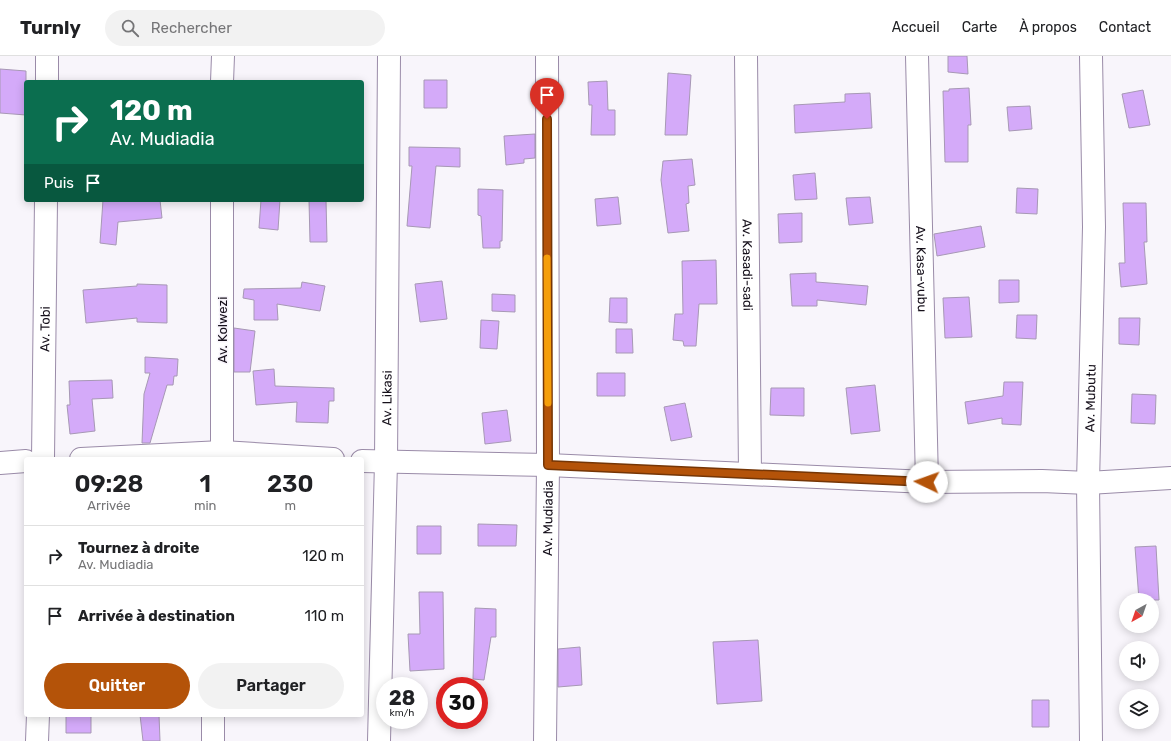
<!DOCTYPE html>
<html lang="fr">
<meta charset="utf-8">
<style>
:root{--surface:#fff;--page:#f2f2f2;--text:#202124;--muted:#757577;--line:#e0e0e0;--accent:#b45309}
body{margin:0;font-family:Rubik,sans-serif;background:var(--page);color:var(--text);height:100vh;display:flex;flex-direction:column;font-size:15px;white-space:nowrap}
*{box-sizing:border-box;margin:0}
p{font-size:13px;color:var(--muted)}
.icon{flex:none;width:22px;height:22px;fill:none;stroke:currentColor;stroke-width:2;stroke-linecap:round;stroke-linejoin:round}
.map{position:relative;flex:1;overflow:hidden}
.details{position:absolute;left:24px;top:401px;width:340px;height:260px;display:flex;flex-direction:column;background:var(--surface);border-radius:4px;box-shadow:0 2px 10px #0003}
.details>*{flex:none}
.hud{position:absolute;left:24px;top:24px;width:340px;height:122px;border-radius:4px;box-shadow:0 2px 10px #0003;background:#0b6e4f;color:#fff;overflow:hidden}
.needle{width:26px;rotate:220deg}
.buttons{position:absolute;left:1119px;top:537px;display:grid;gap:8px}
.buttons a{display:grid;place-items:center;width:40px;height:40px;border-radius:50%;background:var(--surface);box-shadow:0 2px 10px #0003;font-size:20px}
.speed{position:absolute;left:376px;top:621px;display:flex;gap:8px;font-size:20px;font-weight:700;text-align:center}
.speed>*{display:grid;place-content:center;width:52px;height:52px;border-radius:50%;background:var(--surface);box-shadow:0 2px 10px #0003;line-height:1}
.speed small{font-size:10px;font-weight:400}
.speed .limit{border:6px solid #d22;background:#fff;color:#111}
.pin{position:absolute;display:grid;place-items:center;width:34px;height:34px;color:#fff;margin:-41px -17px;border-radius:50% 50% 50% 0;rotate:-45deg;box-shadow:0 0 4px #0007}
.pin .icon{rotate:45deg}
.me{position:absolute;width:44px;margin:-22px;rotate:273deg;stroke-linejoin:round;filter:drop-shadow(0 0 3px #0008)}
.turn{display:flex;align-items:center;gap:14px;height:84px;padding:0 20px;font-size:18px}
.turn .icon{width:52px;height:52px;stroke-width:2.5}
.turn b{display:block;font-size:28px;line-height:34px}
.then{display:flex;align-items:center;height:38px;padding:0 20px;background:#0003;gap:8px;font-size:15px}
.eta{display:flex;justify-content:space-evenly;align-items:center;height:68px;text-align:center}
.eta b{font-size:24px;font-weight:600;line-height:28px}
.cta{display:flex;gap:8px;margin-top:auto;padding:8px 20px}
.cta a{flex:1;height:46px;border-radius:24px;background:var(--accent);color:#fff;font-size:16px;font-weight:600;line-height:46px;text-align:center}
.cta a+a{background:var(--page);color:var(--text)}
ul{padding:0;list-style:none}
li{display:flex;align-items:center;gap:12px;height:60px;padding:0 20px;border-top:1px solid var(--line)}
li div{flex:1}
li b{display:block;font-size:15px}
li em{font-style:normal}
header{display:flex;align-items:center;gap:24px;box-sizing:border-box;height:56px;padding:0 20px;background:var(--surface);border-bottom:1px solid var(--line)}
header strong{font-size:19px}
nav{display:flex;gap:22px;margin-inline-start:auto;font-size:14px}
.search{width:280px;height:36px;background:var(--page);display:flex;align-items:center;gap:10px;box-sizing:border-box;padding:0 14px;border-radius:22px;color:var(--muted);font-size:15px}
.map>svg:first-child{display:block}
.building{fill:#d4aaf9;stroke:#a798b5}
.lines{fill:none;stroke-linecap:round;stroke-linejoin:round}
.minor-casing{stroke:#9a8ba8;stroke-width:24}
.minor{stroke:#fff;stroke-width:22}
.route-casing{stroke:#753606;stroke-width:10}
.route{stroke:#b45309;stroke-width:7}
.slow{stroke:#f59e0b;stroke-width:7}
.labels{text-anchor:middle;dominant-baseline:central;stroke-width:3;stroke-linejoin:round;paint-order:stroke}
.street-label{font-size:13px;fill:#16101b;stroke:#f8f5fb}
</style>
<header>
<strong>Turnly</strong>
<div class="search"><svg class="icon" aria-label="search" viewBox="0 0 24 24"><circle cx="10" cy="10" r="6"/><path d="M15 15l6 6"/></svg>Rechercher</div>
<nav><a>Accueil</a><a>Carte</a><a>À propos</a><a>Contact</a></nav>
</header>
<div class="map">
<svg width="1171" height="685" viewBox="0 0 1171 685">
<rect width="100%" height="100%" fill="#f8f5fb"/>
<path class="building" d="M948,0H967L968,18L948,16Z
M0,13L26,15V59L0,57Z
M668,17L691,19L687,79H665Z
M424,24H447V52H424Z
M607,25L608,54H615V79H591L592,49H589L588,26Z
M969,32L971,69H968V106H945L943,35H949V33Z
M1143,34L1150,69L1129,72L1122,38Z
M870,37L872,72L795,77L794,49L845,46V38Z
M1030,50L1032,73L1009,75L1007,51Z
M535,78V102L524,103V107L506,109L504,80Z
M409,91L460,92V111L436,110L430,172L407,170L412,110H409Z
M692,103L695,129L688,130L689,147L686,148L689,175L668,177L661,124L663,105Z
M815,117L817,143L795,144L793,119Z
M1017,132L1038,133L1037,158L1016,157Z
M478,133L503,134L502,185H500V192H483L481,160L478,159Z
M618,141L621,168L597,170L595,143Z
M870,141L873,167L849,169L846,142Z
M103,144H160L162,162L118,166L116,189L100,187Z
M261,144H280L278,174L259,172Z
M309,144H326L327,186H310Z
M1123,147H1146L1147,186H1144L1147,228L1121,231L1119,207H1125Z
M802,157V186L779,187L778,158Z
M981,170L985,191L937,200L934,178Z
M716,204L717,248H699L696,290H684L683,285L673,284L675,258H683L682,205Z
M816,217V226L868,230L866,249L817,244V250H792L790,218Z
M999,224H1019V246L999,247Z
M442,225L447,263L420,266L415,228Z
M302,226L325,230L320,255L277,248L278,264H254V244L243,242L244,233L301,232Z
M137,228L167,229V267L137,266V262L86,267L83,234L137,230Z
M492,238L515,239V256L492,255Z
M969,241L972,281L945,282L943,242Z
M610,242H627V267L609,266Z
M1017,259H1037L1036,283L1016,282Z
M1119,262H1140L1139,289L1119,288Z
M481,264L499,265L497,293L480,292Z
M234,272L255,275L250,316H234Z
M616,273H632L633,297H616Z
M145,301L178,303L177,320H174L173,329H167L150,387H142L144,338L150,317H145Z
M274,313L275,330L334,332V345H329L328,367L296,366L297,346L256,349L253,315Z
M597,317H625V340H597Z
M112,324L113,342L92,343L95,375L70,378L67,349H70L69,325Z
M1004,326H1023L1021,369L1002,368V362L968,368L965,346L1003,340Z
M875,329L880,375L851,378L846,332Z
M771,332H804V360L770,359Z
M1132,338L1156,339L1155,368L1131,367Z
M685,347L692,381L671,385L664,351Z
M507,354L511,385L485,388L482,357Z
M478,468L517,469L516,490H478Z
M417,470H441V498H417Z
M1156,490L1159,544H1139L1135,491Z
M419,536H443L444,613L410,615L408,578H420Z
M475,552L496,553V581H491L484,624L473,623Z
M758,584L762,645L717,648L713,586Z
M580,591L582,629L558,631V593Z
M1032,644H1049V671H1032Z
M66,659H91V677H66Z
M140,659H159L160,685H143Z"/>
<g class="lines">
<g class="minor-casing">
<g id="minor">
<path id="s1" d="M746,0L750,418"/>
<path id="s2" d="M917,0L927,426"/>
<path d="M47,26V0"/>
<path d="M222,26L223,0"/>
<path id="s3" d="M43,403L46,144"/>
<path d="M81,403L222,396L333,403"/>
<path d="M222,403V144"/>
<path d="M362,405L548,409L927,426L1042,425L1088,427L1171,422"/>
<path d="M0,407L26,405"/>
<path d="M37,685L38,659"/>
<path d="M213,685V659"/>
<path id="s4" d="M379,685L386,406L389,0"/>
<path id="s5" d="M545,685L548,409L547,0"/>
<path id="s6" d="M1091,685L1088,427L1094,171L1091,0"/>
</g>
</g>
<use href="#minor" class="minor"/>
</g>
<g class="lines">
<g class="route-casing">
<path id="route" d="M547,63L548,409L927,426"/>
</g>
<use href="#route" class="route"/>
<path class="slow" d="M547,202L548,347"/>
</g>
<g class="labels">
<g class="street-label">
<text stroke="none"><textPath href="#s1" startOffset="209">Av. Kasadi-sadi</textPath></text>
<text stroke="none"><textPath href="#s2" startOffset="213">Av. Kasa-vubu</textPath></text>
<text stroke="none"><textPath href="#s3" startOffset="130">Av. Tobi</textPath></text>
<text transform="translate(222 274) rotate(-90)">Av. Kolwezi</text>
<text stroke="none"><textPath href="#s6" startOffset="343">Av. Mubutu</textPath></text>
<text stroke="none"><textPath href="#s4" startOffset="343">Av. Likasi</textPath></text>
<text stroke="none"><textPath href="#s5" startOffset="223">Av. Mudiadia</textPath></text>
</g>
</g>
</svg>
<div class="buttons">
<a><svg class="needle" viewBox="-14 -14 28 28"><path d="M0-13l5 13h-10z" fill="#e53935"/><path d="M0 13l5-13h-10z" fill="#757577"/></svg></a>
<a><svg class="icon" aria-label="sound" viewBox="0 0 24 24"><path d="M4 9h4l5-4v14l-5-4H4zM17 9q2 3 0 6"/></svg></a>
<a><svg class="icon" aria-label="layers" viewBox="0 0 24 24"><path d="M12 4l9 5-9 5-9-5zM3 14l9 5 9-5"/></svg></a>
</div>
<div class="speed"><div>28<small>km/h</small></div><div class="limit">30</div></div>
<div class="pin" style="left:547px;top:63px;background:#d93025"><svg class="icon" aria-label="arrive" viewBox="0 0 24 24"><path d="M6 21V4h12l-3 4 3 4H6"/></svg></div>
<svg class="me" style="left:927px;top:426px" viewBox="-20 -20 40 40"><circle r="19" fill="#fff"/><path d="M0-13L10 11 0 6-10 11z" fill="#b45309"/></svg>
<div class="hud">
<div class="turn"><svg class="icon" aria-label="right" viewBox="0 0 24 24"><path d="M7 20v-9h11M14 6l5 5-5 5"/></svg><div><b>120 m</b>Av. Mudiadia</div></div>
<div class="then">Puis<svg class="icon" aria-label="arrive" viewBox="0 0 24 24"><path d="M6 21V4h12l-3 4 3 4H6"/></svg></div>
</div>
<section class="details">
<div class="eta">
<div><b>09:28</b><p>Arrivée</p></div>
<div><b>1</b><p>min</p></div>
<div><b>230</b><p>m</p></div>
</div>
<ul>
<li><svg class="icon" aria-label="right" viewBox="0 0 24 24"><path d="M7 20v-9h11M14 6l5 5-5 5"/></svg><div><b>Tournez à droite</b><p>Av. Mudiadia</p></div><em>120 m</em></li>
<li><svg class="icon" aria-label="arrive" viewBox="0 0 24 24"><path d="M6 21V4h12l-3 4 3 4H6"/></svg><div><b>Arrivée à destination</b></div><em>110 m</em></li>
</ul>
<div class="cta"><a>Quitter</a><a>Partager</a></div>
</section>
</div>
